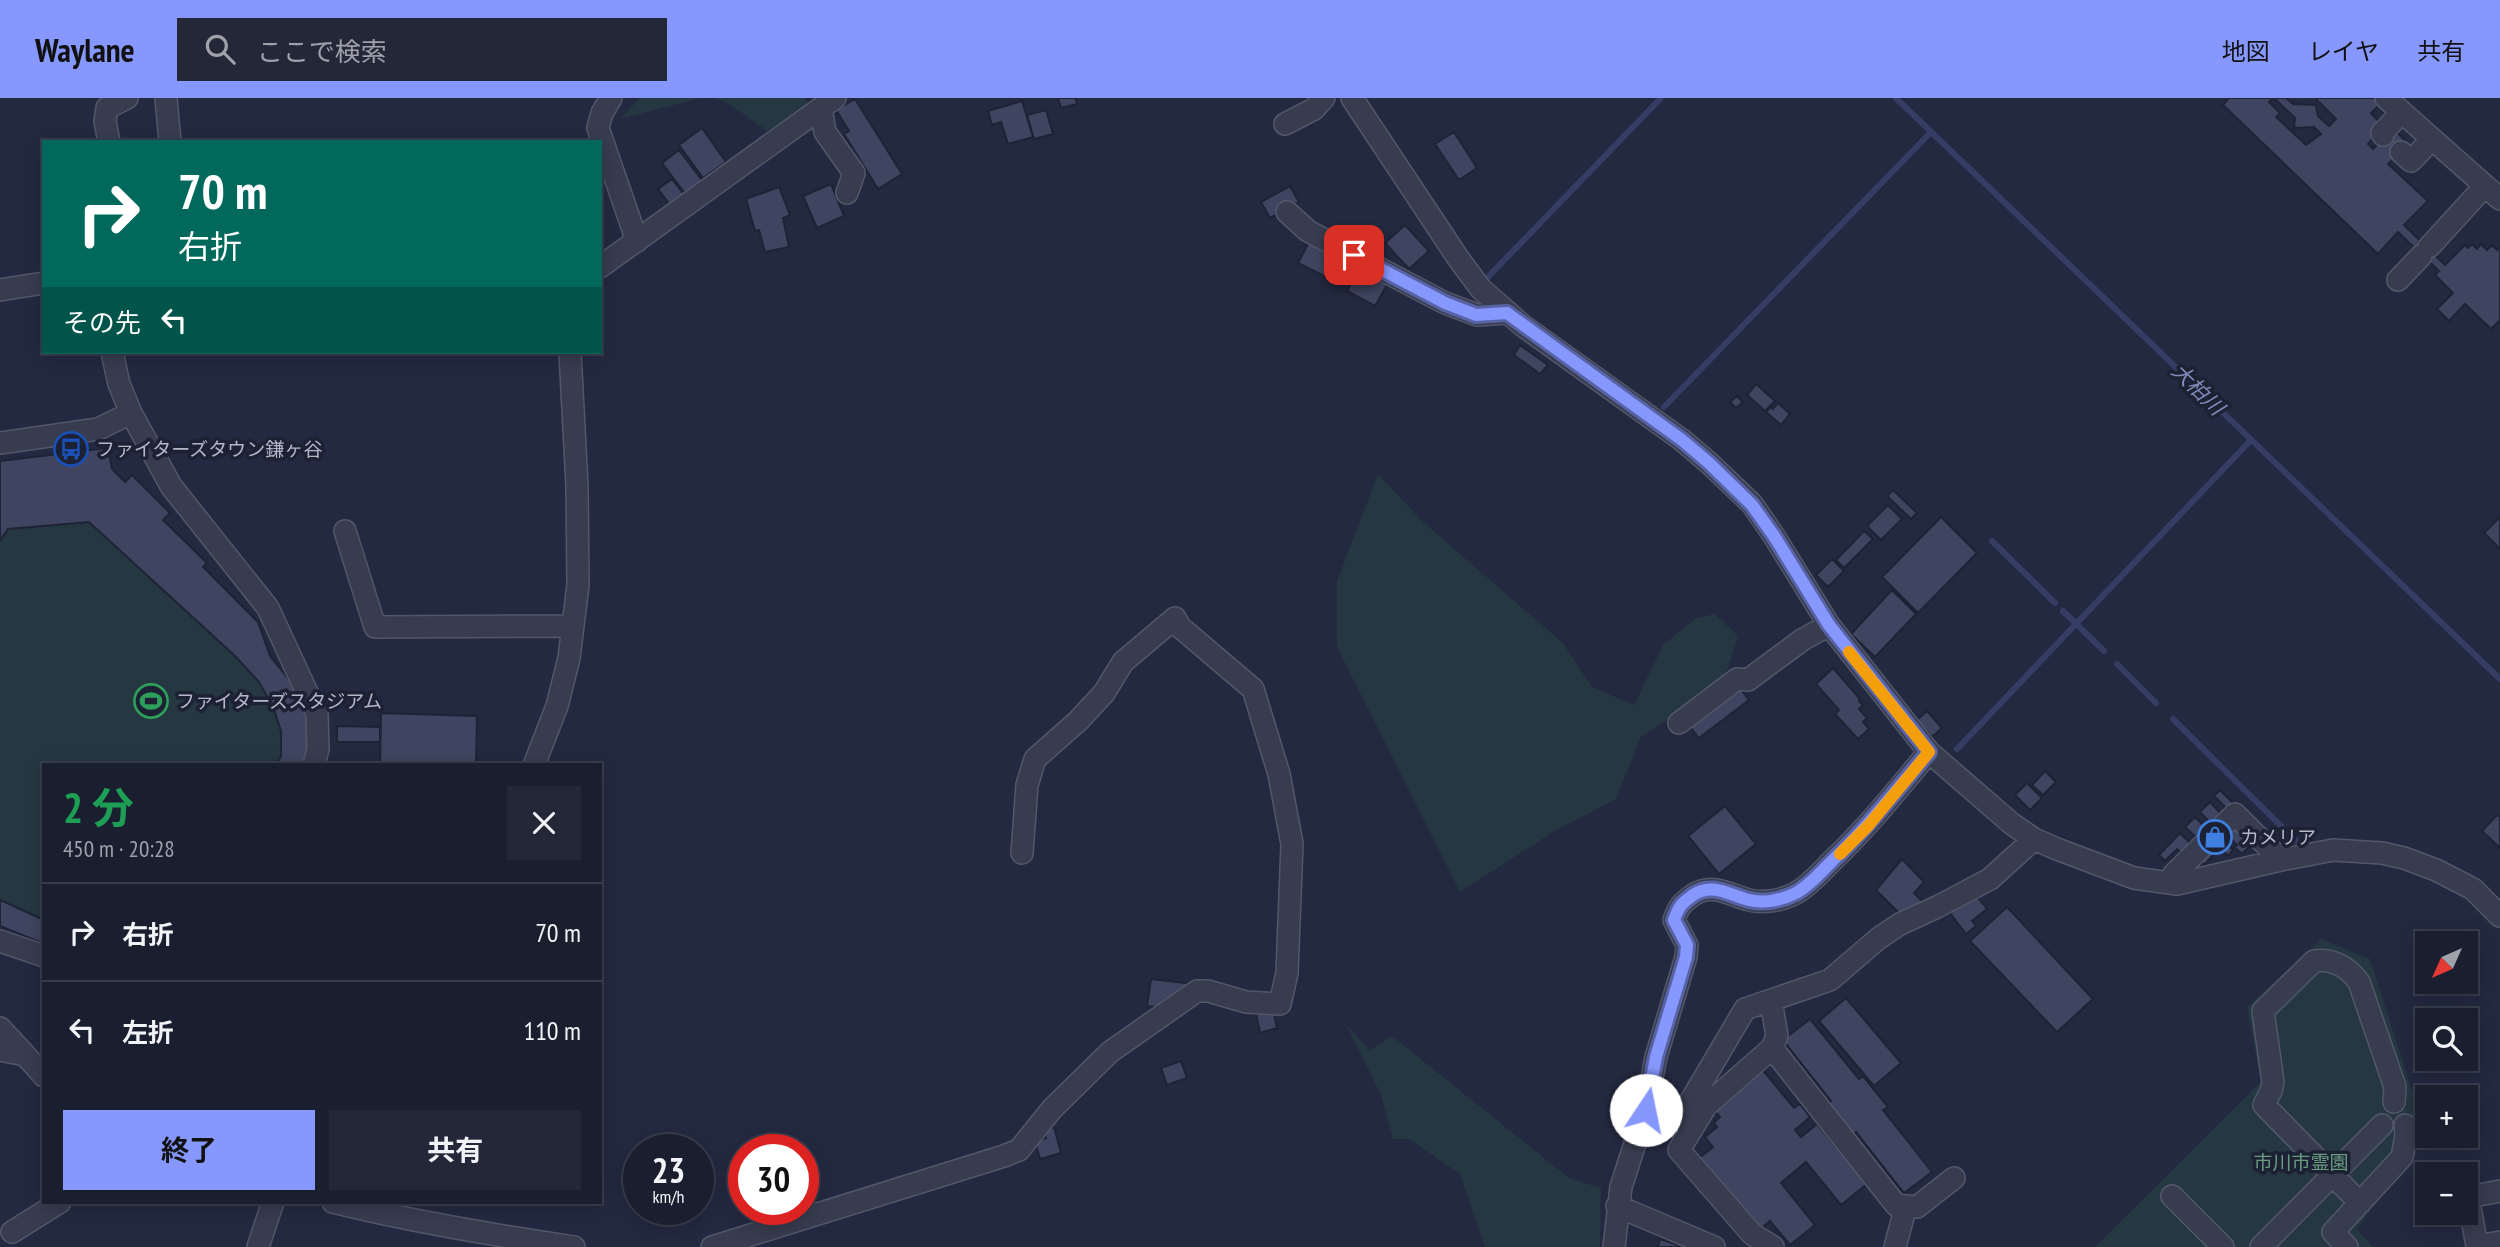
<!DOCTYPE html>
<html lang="ja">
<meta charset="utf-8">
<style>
:root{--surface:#1a1f30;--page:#232738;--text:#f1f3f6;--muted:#9fa2ab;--line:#383d4c;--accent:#8698fd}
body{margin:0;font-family:"PT Sans Narrow","Noto Sans JP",sans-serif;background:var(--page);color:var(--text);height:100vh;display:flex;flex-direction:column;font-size:26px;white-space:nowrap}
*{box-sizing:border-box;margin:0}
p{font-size:23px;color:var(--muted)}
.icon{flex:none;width:38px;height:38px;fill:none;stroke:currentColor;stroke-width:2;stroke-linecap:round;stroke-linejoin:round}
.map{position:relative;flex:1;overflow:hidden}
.drawer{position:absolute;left:42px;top:665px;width:560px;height:441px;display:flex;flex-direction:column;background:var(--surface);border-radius:0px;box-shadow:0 4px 18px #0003,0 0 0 2px var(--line)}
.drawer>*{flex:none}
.banner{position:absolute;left:42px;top:42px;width:560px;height:214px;border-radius:0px;box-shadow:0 4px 18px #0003,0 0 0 2px var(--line);background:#00695c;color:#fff;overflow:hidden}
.needle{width:46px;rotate:225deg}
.buttons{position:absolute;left:2415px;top:833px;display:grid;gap:14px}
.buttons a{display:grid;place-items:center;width:63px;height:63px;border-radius:0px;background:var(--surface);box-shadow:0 4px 18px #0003,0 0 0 2px var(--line);font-size:35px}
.speed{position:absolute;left:623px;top:1036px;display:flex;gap:14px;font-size:35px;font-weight:700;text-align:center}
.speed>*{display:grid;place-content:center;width:91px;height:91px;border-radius:50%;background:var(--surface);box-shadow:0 4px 18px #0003,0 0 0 2px var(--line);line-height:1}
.speed small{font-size:18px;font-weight:400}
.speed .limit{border:10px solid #d22;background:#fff;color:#111}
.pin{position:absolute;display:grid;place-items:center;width:60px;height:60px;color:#fff;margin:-30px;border-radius:14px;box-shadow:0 4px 10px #0006}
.me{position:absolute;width:77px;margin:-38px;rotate:11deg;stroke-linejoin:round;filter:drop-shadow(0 0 5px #0008)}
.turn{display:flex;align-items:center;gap:24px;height:147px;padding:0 21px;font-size:32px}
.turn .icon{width:91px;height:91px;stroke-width:2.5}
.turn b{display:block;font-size:49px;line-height:60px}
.then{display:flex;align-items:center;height:66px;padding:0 21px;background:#0003;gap:14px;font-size:26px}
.round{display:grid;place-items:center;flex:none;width:74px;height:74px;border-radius:0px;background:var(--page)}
.summary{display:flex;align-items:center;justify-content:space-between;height:119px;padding:0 21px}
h1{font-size:42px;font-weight:700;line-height:52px;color:#1e9e55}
.cta{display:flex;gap:14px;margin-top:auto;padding:14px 21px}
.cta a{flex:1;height:80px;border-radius:0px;background:var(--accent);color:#111;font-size:28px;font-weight:700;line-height:80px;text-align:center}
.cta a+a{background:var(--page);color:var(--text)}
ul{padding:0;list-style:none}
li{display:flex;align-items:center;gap:21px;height:98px;padding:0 21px;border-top:2px solid var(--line)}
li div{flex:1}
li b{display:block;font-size:26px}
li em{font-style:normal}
header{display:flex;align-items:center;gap:42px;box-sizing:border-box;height:98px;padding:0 35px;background:var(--accent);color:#111}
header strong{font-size:33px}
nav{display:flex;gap:38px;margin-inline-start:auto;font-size:24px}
.search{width:490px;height:63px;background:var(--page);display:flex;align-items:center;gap:18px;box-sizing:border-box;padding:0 24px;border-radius:0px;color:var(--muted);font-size:26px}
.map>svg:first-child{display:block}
.green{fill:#253741}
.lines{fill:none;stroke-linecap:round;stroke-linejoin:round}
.stream{stroke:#353d65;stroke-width:6}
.building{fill:#3f4560;stroke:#1e2336;stroke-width:2}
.minor-casing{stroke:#52576a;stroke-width:24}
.minor{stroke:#373c4f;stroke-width:21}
.route-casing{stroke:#5763a4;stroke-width:18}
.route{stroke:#8698fd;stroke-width:12}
.slow{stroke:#f59e0b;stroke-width:12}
.labels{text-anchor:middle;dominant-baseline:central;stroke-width:7;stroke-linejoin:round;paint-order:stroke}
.poi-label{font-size:19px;fill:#b4b7ca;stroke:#1c2134;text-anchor:start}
.park-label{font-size:19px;fill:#699c81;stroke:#1c2134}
.water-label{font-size:21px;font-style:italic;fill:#818bb8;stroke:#1c2134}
</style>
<header>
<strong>Waylane</strong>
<div class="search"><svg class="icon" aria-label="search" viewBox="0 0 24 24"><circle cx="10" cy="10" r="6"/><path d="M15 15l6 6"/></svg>ここで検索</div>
<nav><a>地図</a><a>レイヤ</a><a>共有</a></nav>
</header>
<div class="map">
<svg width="2500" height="1149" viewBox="0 0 2500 1149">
<rect width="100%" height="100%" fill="#232940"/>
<path class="green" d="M640,0H701L620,21Z
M714,0H805L810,9L767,33L728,5Z
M108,350L112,371L125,384L132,377L170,415L163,423L207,465L203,470L258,524L270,558L296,590L306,667H44V846L0,828V363Z
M1378,376L1423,424L1562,544L1592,589L1634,607L1663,547L1696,520L1715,516L1738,538L1728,570L1714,590L1641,639L1616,701L1556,732L1460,794L1337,549V483Z
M2321,841L2370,861L2425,1033L2357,1131L2373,1149H2095L2261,984L2247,909Z
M1346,926L1370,952L1392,938L1569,1080L1601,1090L1600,1149H1485L1460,1076L1409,1041H1393L1381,997Z"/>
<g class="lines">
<path class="stream" d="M1896,0L2500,581
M1488,179L1661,0
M1664,309L1931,34
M1992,443L2055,505
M2063,513L2104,553
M2117,566L2156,605
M2173,621L2296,743
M1957,651L2251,342"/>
</g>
<path class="building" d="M1058,0H1075L1077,6L1061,10Z
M2229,0H2273L2269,4L2280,15L2276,19L2306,47L2321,36L2314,29L2294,30L2295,20L2274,0H2286L2293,6L2316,7L2318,18L2329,28L2336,21L2315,0H2375L2381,5L2371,15L2381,26L2377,36L2368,46L2373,51L2393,30L2408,46L2388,66L2428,103L2404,127L2445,167L2465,147L2468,150L2472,146L2477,151L2481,146L2487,152L2492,147L2497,152L2500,149V222L2491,231L2465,206L2449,223L2437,211L2453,195L2435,177L2439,173L2398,134L2378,156L2223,7Z
M855,1L902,76L878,91L844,36L849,33L836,12Z
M1022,3L1033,39L1008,46L1001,24L992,27L988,13Z
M1046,12L1053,36L1034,41L1027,17Z
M702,30L726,64L703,80L679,47Z
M1454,34L1477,70L1459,82L1435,46Z
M679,52L704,85L687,98L662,65Z
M672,81L685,98L671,108L658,91Z
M831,86L844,118L817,130L803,98Z
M1290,88L1299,104L1270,120L1261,104Z
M779,89L790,117L783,120L789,149L765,154L759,132L755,133L746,101Z
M1405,127L1429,153L1409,171L1385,145Z
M1309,144L1343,161L1332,182L1298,165Z
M1360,167L1389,183L1375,208L1347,193Z
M1520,247L1548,267L1540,276L1514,257Z
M1756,286L1775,303L1765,313L1747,297Z
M1737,298L1743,304L1736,310L1730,304Z
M1778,305L1790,316L1781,327L1766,314L1771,309L1773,311Z
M108,350L112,371L125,384L132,377L170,415L163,422L207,465L203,469L258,524L270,558L296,590L308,617L314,644L306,667H276L281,658V633L273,609L259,584L235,558L89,424L8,431L0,443V363Z
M1893,392L1917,415L1911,421L1887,398Z
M1888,407L1902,421L1881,442L1867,428Z
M1941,419L1977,455L1918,515L1882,479Z
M2500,419V451L2484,435Z
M1864,433L1873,441L1844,470L1836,462Z
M1832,461L1844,473L1828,489L1816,477Z
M1892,492L1916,516L1875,559L1851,536Z
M1833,570L1860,601L1859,603L1863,607L1859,611L1867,620L1863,624L1869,631L1858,641L1835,616L1839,612L1816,586Z
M1737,586L1749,602L1699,640L1687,625Z
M1927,613L1942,630L1932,639L1917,622Z
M381,615L477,618L476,667H380Z
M337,628L380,629V644H337Z
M2045,673L2056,684L2043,697L2032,687Z
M2027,685L2042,700L2030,712L2015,697Z
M2220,692L2236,708L2230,714L2214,698Z
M2210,704L2225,720L2215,730L2200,714Z
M1725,708L1756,746L1719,776L1688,738Z
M2497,717L2500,719V750L2482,733Z
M2195,719L2211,735L2201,744L2185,729Z
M2235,725L2254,744L2242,756L2234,749L2237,747L2225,735Z
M2180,735L2194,749L2185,758L2177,751L2165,763L2159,757Z
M2220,739L2233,752L2228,758L2215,744Z
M2209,750L2215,755L2204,767L2198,761Z
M1902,761L1924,784L1914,795L1926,807L1902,818L1876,792Z
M1975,796L1987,811L1972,823L1976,828L1966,836L1950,815Z
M0,802L44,822V846L0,828Z
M2007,809L2093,901L2057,934L1970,843Z
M1151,881L1194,886L1179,902L1166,901L1165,910L1147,908Z
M1846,900L1901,965L1874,988L1819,923Z
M1273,912L1277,930L1260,935L1256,916Z
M1810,921L1859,981L1863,978L1888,1009L1883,1012L1932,1074L1904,1095L1856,1034L1848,1041L1823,1010L1831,1003L1783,942Z
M1181,963L1187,980L1167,987L1161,970Z
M1761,970L1794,1010L1800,1006L1810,1019L1795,1032L1801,1039L1817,1026L1867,1086L1841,1107L1806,1064L1781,1085L1815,1127L1790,1147L1770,1123L1758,1133L1695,1063L1713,1049L1705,1039L1717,1029L1714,1025L1720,1019L1712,1010Z
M1054,1029L1061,1055L1040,1061L1035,1043L1046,1040L1044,1032Z
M1660,1141L1678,1147V1149H1658Z"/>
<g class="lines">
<g class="minor-casing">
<path id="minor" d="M166,0L170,44
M611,0L602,15L598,30L637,143
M1352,0L1458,160L1481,191L1522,227L1682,342L1709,365L1752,406L1774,438L1829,527L1929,654L2012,726L2034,741L2057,751L2134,780L2177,786L2281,762L2333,752L2382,755L2404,760L2436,772L2473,791L2500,818
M2386,0L2500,101
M821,10L825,34L854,75L847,95
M1285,26L1314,11L1324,0
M2383,37L2382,35L2402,14
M109,44L105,23L107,10L127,0
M2401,54L2411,63L2432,41
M1287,114L1308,133L1445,205L1477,217L1507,215
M2429,149L2484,89
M600,169L835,0
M2398,182L2421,158
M0,192L44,185
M112,254L119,286L131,315L171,388L268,510L317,616L318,651L314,667
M0,345L98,331L131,315
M345,433L375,529L573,528
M1679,625L1737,581L1748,582L1802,542L1829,527
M534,667L557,608L569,560L578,487L577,388L570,254
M2177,786L2174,776L2235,716L2281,762
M0,843L44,858
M1771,903L1777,938L1772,950
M0,930L25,957
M0,952L25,957L44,978
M1646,1011L1656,959L1686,859L1687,847L1674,822C1679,808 1681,806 1693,797C1712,784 1730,797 1749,802C1764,806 1783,802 1796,795C1810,787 1821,774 1832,763C1868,729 1897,692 1929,654
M2500,1093L2468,1099L2477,1148L2500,1144
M2172,1098L2223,1149
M333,1104C413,1124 493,1137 574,1149
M2360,1105L2264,1007L2271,993L2273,984L2263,913L2314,863C2332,860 2348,869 2359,884L2395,989L2394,1004
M1617,1108L1714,1149
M12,1134L60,1104
M258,1149L273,1104
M712,1149L1004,1058L1019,1052L1052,1011L1110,954L1197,893H1208L1246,904L1280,906L1287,875L1292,746L1279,676L1253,591L1180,529L1175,520L1123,564L1104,595L1078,623L1035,661L1027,687L1022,755
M1614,1149L1621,1089L1646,1011L1680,1021L1745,911L1830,882L1879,840L1900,826L1937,809L1990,781L2034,741
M1773,1149L1752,1136L1679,1052L1706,1008L1772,950L1896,1107L1917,1109L1954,1080
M1895,1149L1906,1108
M2261,1149L2382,1027
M2347,1149L2333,1134L2402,1059L2406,1038L2405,1027"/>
</g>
<use href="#minor" class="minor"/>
</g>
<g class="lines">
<g class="route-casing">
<path id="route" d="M1354,157L1445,205L1476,217L1507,215L1682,342L1709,365L1752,407L1774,438L1829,527L1929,654C1897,691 1868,729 1832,763C1821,774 1810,787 1796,795C1782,802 1764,806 1749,802C1729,797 1712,784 1693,797C1681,806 1679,808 1674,822L1687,847L1686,859L1656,959L1646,1012"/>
</g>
<use href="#route" class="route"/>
<path class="slow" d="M1840,756L1868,728L1929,654L1849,554"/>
</g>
<defs>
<g id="bus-ring" transform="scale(1.75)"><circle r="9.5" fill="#1c2134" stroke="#1a4fb4" stroke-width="1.5"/><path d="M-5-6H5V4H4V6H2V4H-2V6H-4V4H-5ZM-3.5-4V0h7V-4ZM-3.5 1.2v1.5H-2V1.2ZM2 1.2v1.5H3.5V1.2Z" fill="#1a4fb4"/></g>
<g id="stadium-ring" transform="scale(1.75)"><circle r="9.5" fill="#1c2134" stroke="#2e9e5b" stroke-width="1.5"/><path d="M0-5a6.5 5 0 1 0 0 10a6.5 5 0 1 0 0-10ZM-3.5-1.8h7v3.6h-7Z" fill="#2e9e5b"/></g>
<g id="shop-ring" transform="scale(1.75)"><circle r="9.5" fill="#1c2134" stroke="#3f7fe0" stroke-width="1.5"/><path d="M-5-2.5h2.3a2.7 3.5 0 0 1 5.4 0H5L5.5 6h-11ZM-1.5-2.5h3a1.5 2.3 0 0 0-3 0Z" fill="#3f7fe0"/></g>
</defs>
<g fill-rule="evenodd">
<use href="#bus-ring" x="71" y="351"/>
<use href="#stadium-ring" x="151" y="603"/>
<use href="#shop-ring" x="2215" y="739"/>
</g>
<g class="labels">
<g class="poi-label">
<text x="96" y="351">ファイターズタウン鎌ヶ谷</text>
<text x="176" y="603">ファイターズスタジアム</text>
<text x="2240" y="739">カメリア</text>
</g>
<g class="park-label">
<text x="2301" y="1064">市川市霊園</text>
</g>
<g class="water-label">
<text transform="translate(2198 291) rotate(44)">大柏川</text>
</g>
</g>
</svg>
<div class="buttons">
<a><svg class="needle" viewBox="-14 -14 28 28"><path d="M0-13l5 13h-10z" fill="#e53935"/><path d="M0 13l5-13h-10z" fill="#9fa2ab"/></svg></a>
<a><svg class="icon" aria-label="search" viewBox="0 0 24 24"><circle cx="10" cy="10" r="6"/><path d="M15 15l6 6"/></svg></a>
<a>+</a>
<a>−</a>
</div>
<div class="speed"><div>23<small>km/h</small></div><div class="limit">30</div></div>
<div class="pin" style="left:1354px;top:157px;background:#d93025"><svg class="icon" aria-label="arrive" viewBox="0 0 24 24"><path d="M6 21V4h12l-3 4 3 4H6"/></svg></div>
<svg class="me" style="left:1646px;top:1012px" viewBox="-20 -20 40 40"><circle r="19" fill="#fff"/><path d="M0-13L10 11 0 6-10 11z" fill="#8698fd"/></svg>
<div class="banner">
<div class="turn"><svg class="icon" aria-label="right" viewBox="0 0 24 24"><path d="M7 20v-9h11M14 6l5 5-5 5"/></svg><div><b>70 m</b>右折</div></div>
<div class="then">その先<svg class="icon" aria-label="left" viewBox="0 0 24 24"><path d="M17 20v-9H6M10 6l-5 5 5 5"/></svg></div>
</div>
<section class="drawer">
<div class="summary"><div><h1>2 分</h1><p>450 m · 20:28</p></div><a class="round"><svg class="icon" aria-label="close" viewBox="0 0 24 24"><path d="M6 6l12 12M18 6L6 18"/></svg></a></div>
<ul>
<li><svg class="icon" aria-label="right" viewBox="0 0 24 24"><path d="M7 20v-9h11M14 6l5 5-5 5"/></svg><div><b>右折</b></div><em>70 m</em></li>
<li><svg class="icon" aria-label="left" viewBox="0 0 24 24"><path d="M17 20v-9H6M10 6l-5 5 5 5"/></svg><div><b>左折</b></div><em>110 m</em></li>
</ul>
<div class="cta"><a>終了</a><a>共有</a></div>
</section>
</div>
